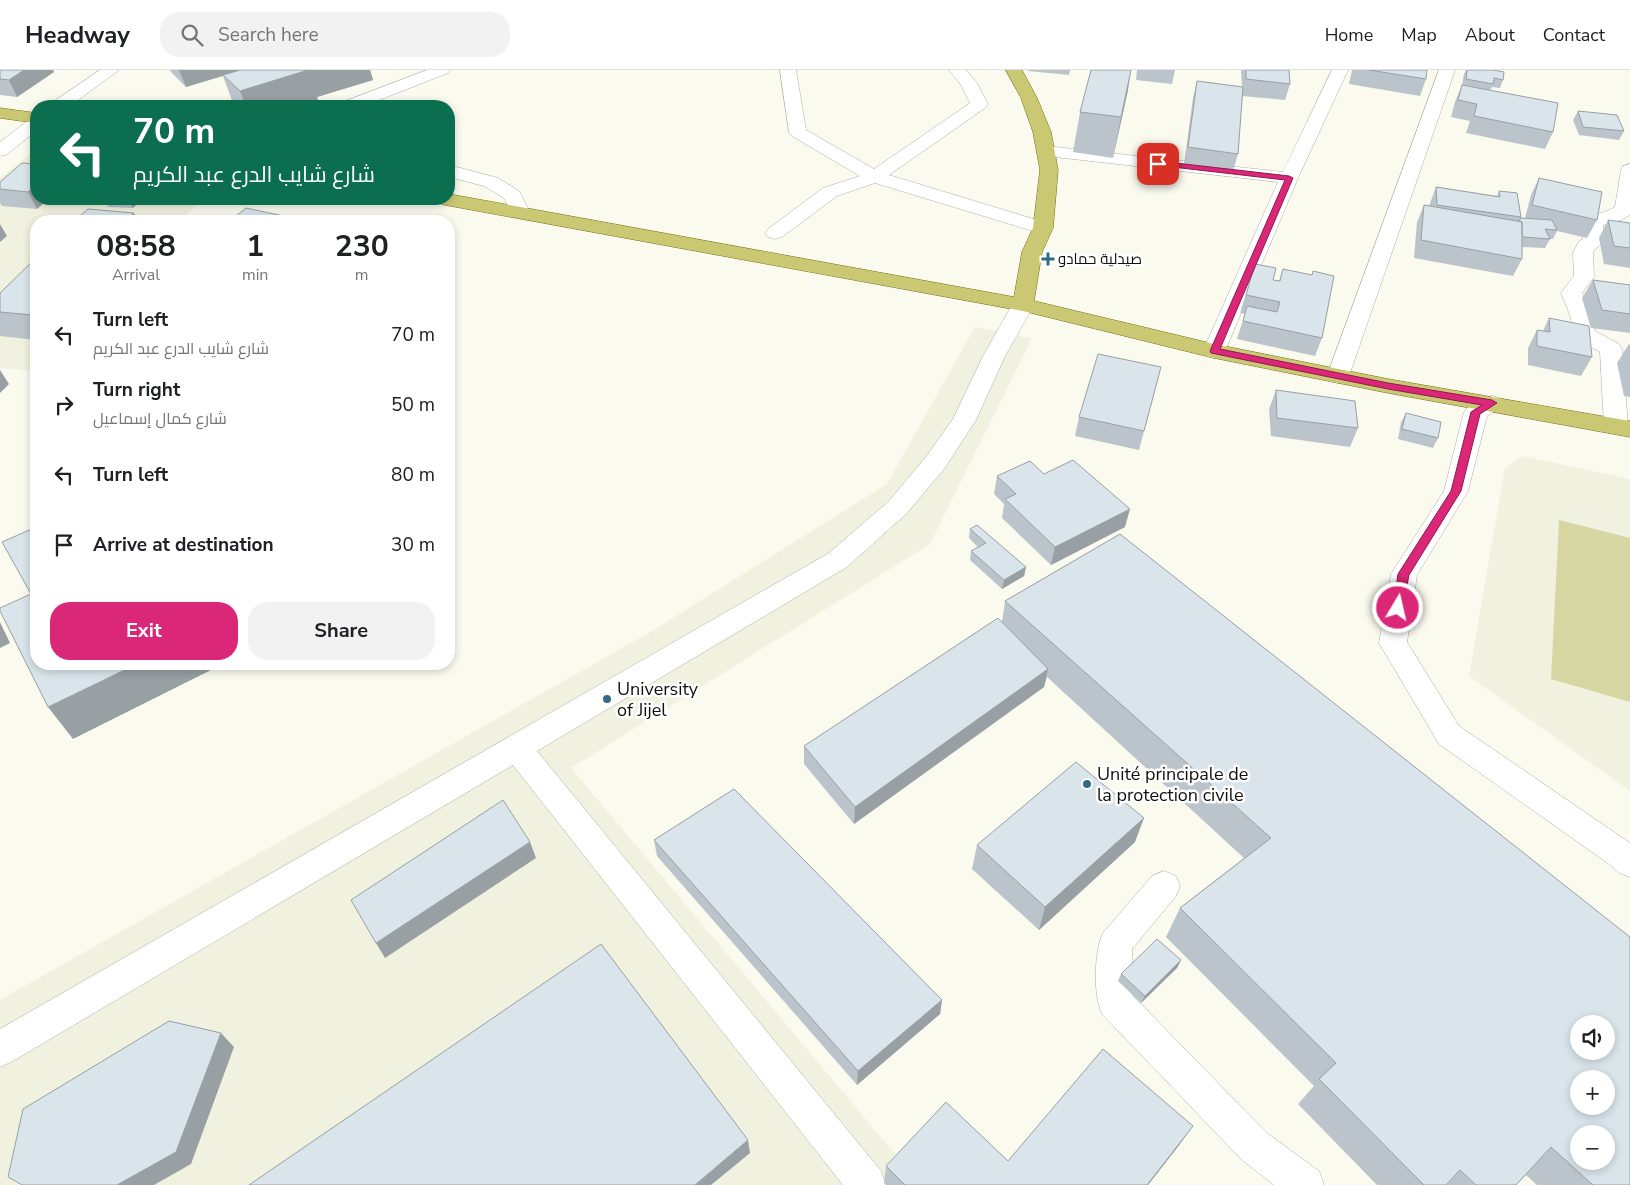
<!DOCTYPE html>
<meta charset="utf-8">
<style>
:root{--surface:#fff;--page:#f2f2f2;--text:#202124;--muted:#757577;--line:#e0e0e0;--accent:#db2777}
body{margin:0;font-family:"Nunito Sans",Cairo,sans-serif;background:var(--page);color:var(--text);height:100vh;display:flex;flex-direction:column;font-size:19px;white-space:nowrap}
*{box-sizing:border-box;margin:0}
p{font-size:16px;color:var(--muted)}
.icon{flex:none;width:28px;height:28px;fill:none;stroke:currentColor;stroke-width:2;stroke-linecap:round;stroke-linejoin:round}
.map{position:relative;flex:1;overflow:hidden}
.drawer{position:absolute;left:30px;top:145px;width:425px;height:455px;display:flex;flex-direction:column;background:var(--surface);border-radius:20px;box-shadow:0 2px 8px #0003}
.drawer>*{flex:none}
.top-card{position:absolute;left:30px;top:30px;width:425px;height:105px;border-radius:20px;box-shadow:0 2px 8px #0003;background:#0b6e4f;color:#fff;overflow:hidden}
.controls{position:absolute;left:1570px;top:945px;display:grid;gap:10px}
.controls a{display:grid;place-items:center;width:45px;height:45px;border-radius:50%;background:var(--surface);box-shadow:0 2px 8px #0003;font-size:25px}
.pin{position:absolute;display:grid;place-items:center;width:42px;height:42px;color:#fff;margin:-21px;border-radius:10px;box-shadow:0 2px 8px #0006}
.me{position:absolute;width:55px;margin:-28px;rotate:9deg;stroke-linejoin:round;filter:drop-shadow(0 0 4px #0008)}
.turn{display:flex;align-items:center;gap:18px;height:105px;padding:0 20px;font-size:22px}
.turn .icon{width:65px;height:65px;stroke-width:2.5}
.turn b{display:block;font-size:35px;line-height:42px}
.eta{display:flex;justify-content:space-evenly;align-items:center;height:85px;text-align:center}
.eta b{font-size:30px;font-weight:700;line-height:35px}
.primary-button{display:flex;gap:10px;margin-top:auto;padding:10px 20px}
.primary-button a{flex:1;height:58px;border-radius:20px;background:var(--accent);color:#fff;font-size:20px;font-weight:700;line-height:58px;text-align:center}
.primary-button a+a{background:var(--page);color:var(--text)}
ul{padding:0;list-style:none}
li{display:flex;align-items:center;gap:15px;height:70px;padding:0 20px}
li div{flex:1}
li b{display:block;font-size:19px}
li em{font-style:normal}
header{display:flex;align-items:center;gap:30px;box-sizing:border-box;height:70px;padding:0 25px;background:var(--surface);border-bottom:1px solid var(--line)}
header strong{font-size:24px}
nav{display:flex;gap:28px;margin-inline-start:auto;font-size:18px}
.search{width:350px;height:45px;background:var(--page);display:flex;align-items:center;gap:12px;box-sizing:border-box;padding:0 18px;border-radius:20px;color:var(--muted);font-size:19px}
.map>svg:first-child{display:block}
.built{fill:#f0f1de}
.green{fill:#d6d6a3}
.lines{fill:none;stroke-linecap:round;stroke-linejoin:round}
.minor-casing{stroke:#aeaea4;stroke-width:1}
.major-casing{stroke:#737013;stroke-width:1}
.minor{fill:#fff;fill-rule:evenodd}
.major{fill:#cbc874;fill-rule:evenodd}
.wall{fill:#bbc4ca}
.shaded-wall{fill:#98a0a4}
.building{fill:#d9e4eb;stroke:#98a0a4;fill-rule:evenodd}
.route{fill:#db2777;stroke:#8e194d}
.poi-dot{fill:#336a85;stroke:#fff;stroke-width:2}
.labels{text-anchor:middle;dominant-baseline:central;stroke-width:5;stroke-linejoin:round;paint-order:stroke}
.far-poi-label{font-size:15px;fill:#10100c;stroke:#fff;text-anchor:start}
.poi-label{font-size:18px;fill:#10100c;stroke:#fff;text-anchor:start}
</style>
<header>
<strong>Headway</strong>
<div class="search"><svg class="icon" aria-label="search" viewBox="0 0 24 24"><circle cx="10" cy="10" r="6"/><path d="M15 15l6 6"/></svg>Search here</div>
<nav><a>Home</a><a>Map</a><a>About</a><a>Contact</a></nav>
</header>
<div class="map">
<svg width="1630" height="1115" viewBox="0 0 1630 1115">
<rect width="100%" height="100%" fill="#fafaef"/>
<path class="built" d="M29,85L36,86V129H201L182,151H36V301L0,298V108Z
M975,257L1032,268L930,474L571,698L921,1115H0V930L654,560L887,414Z
M1523,386L1630,409V721L1469,606L1505,398Z"/>
<path class="green" d="M1559,450L1630,468V632L1551,609Z"/>
<g class="lines">
<g class="minor-casing">
<path id="minor" d="M100,0H119L70,36H51L53,32Z
M427,0H450L448,3L364,36H340L343,32Z
M780,0H796L806,60L874,99L970,33L961,15L949,0H966L977,13L988,34L985,38L889,105L1050,154L1053,158L1050,162L1043,164L1036,162L875,113L837,126L782,167L775,169L768,167L765,163L768,159L823,118L860,106L792,66L789,62Z
M1332,0H1348L1298,108L1225,281L1222,286L1214,288L1206,286L1203,281L1278,112L1046,86L1040,85L1037,81L1040,77L1046,76L1283,102Z
M1439,0H1455L1349,306L1346,311L1338,313L1330,311L1327,306Z
M36,48V61L6,85L0,86V72L30,49Z
M1630,94V145L1621,150L1603,155C1603,165 1605,174 1595,179L1593,183L1594,207L1582,223L1592,245L1595,261L1619,274L1622,279L1628,356L1624,361L1616,364L1608,361L1604,356L1600,282L1577,269L1574,264L1570,245L1561,223L1574,206L1573,183L1579,171L1583,169C1583,164 1582,157 1583,153C1585,146 1608,142 1615,137L1621,100L1623,96Z
M449,95L498,108L519,121L530,142L527,146L520,148L513,146L504,128L484,116L449,107Z
M1023,229L1030,231L1034,235L1005,286L976,350L944,399L907,443L847,497L537,681L881,1101L886,1115H843L513,695L13,991L0,997V959L829,483L889,431L926,387L953,349L983,286L1012,235L1016,231Z
M1492,326L1500,328L1504,333L1500,338L1487,346L1468,421L1417,505L1407,572L1459,656L1630,773V807L1619,803L1609,794L1439,674L1379,573L1391,504L1444,421L1464,342L1468,337Z
M1164,801L1176,806L1180,816L1176,826L1132,879V925L1267,1063L1319,1101L1324,1115H1274L1241,1089L1102,944C1093,925 1094,882 1103,863L1152,806Z"/>
</g>
<g class="major-casing">
<path id="major" d="M1006,0H1022L1037,28L1051,62L1058,100L1053,158L1042,182L1034,231L1214,274L1388,309L1630,351V367L1388,323L1214,288L1023,241L445,135L438,133L436,129H449V124L1014,227L1022,182L1033,158L1040,100L1033,62L1021,28Z
M0,38L36,43V53L0,48Z"/>
</g>
<use href="#minor" class="minor"/>
<use href="#major" class="major"/>
</g>
<path class="wall" d="M0,0H53L54,2L17,27L0,25Z
M170,0H370L373,10L317,27L320,36H234L223,6L186,17L171,2Z
M1028,0H1070L1069,5L1028,1Z
M1137,0H1175L1172,14L1136,10Z
M1241,0H1289L1290,14L1285,30L1242,26L1238,84L1233,101L1184,94L1193,28L1197,11L1242,17Z
M1352,0H1427L1426,9L1420,26L1349,14Z
M1466,0H1493L1503,10L1500,18L1492,17L1490,20L1553,62L1545,79L1466,63L1470,51L1451,47L1455,32L1462,15L1464,4Z
M1128,20L1113,88L1073,82L1080,42Z
M1578,41L1624,61L1619,70L1579,65L1573,50Z
M36,94L37,139L2,136L0,133V112Z
M1539,108L1597,150L1587,168L1557,161L1553,169H1550L1545,178L1522,177V189L1513,206L1414,188L1417,152L1424,135L1429,136L1436,117L1497,126L1499,121L1517,123L1521,148H1525L1531,125Z
M94,129H142L133,138L108,137L105,131H95Z
M1608,150L1630,153V198L1604,194L1599,168Z
M36,188V270L0,266V223Z
M1255,194L1273,210L1279,211L1283,199L1312,205L1313,201L1322,268L1315,286L1237,269L1245,244L1240,243Z
M1593,210L1630,215V263L1591,258L1582,228Z
M1549,248L1592,287L1581,306L1528,295V278L1537,260L1543,261Z
M1629,274L1630,275V327L1624,326L1617,293Z
M1161,297L1139,380L1075,366L1079,347Z
M1276,320L1358,358L1350,377L1271,366L1269,339Z
M1406,343L1438,368L1433,378L1398,369L1401,352Z
M1044,404L1125,457L1051,495L1002,448L1004,434L994,424L997,406Z
M970,459L1026,497L1024,506L1002,519L970,490L971,481L978,477L969,468Z
M1120,464L1630,1115H1537L1526,1105L1516,1115H1377L1298,1034L1314,1016L1166,867L1180,838L1244,788L1047,607L1044,617L854,754L804,694V676L1002,552L1005,531Z
M654,770L942,930L940,944L857,1015L657,786Z
M1135,772L1039,860L972,799L977,775Z
M1181,890L1177,898L1141,933L1118,911L1121,904Z
M1180,1074L1148,1115H886L884,1113L886,1096L1008,1091Z"/>
<path class="shaded-wall" d="M24,0H53L54,2L17,27L9,10Z
M179,0H242L186,17Z
M300,0H370L373,10L317,27L320,36H246L240,21Z
M1131,0L1128,20L1113,88L1121,47Z
M36,114V129H49L37,139L28,122Z
M128,129H142L133,138Z
M134,143L138,151H125Z
M0,154L7,166L0,172Z
M36,241V250L33,245Z
M0,300L9,314L0,323Z
M1130,439L1125,457L1051,495L1055,477Z
M1026,497L1024,506L1002,519L1004,510Z
M0,552L10,573L0,578Z
M137,594H223L73,669L48,637Z
M1048,599L1044,617L854,754L855,737Z
M1144,748L1135,772L1039,860L1045,837Z
M530,772L536,788L385,888L376,873Z
M1181,890L1177,898L1141,933L1145,926Z
M942,930L940,944L857,1015L858,1001Z
M221,963L234,977L191,1094L154,1115H117Z
M1193,1056L1180,1074L1148,1115H1147Z
M748,1070L750,1083L711,1115H695Z"/>
<path class="building" d="M0,0H24L9,10L0,9Z
M240,0H308L240,21L223,5Z
M1091,0H1131L1121,47L1080,42Z
M1246,0H1289L1290,14L1246,9Z
M1369,0H1427L1426,9Z
M1467,0H1493L1504,2L1503,10L1494,8L1493,14L1466,9Z
M1197,11L1243,17L1238,84L1188,77Z
M1462,15L1558,33L1553,62L1474,46L1477,34L1458,30Z
M1578,41L1617,45L1624,61L1583,57Z
M22,93L36,94V114L28,122L0,119V112Z
M1539,108L1602,122L1597,150L1532,135Z
M1436,117L1500,127L1499,121L1517,123L1521,147L1437,135Z
M1424,135L1522,152V189L1421,170Z
M246,138L307,151H230Z
M88,139L134,143L125,151H74Z
M1521,148L1552,150L1557,160L1545,159L1550,169L1523,167L1522,164V152L1519,151Z
M1608,150L1630,153V178L1614,176Z
M36,188V241L33,245L0,242V223Z
M1255,194L1276,198L1273,210L1280,211L1283,199L1312,205L1313,201L1334,206L1322,268L1243,251L1247,236L1277,242L1280,232L1246,225Z
M1593,210L1630,215V244L1602,240Z
M1549,248L1589,256L1592,287L1537,276V260L1550,262Z
M1098,284L1161,297L1144,361L1079,347Z
M1276,320L1355,331L1358,358L1277,348Z
M1406,343L1441,352L1438,368L1402,359Z
M1073,390L1130,439L1055,477L1005,429L1016,424L997,406L1030,391L1044,404Z
M977,455L1026,497L1004,510L971,481L986,473L970,459Z
M34,458L36,461V594H137L48,637L0,541V538L31,524L2,472Z
M1120,464L1630,867V1115H1593L1551,1077L1516,1115H1476L1460,1100L1446,1115H1424L1319,1009L1336,993L1180,838L1271,768L1005,531ZM1579,954H1606V981H1579ZM1579,1009H1606V1036H1579ZM1579,1064H1606V1091H1579Z
M998,548L1048,599L855,737L804,676Z
M1076,692L1144,748L1045,837L977,775Z
M734,719L942,930L858,1001L654,770Z
M503,730L530,772L376,873L351,830Z
M1157,869L1181,890L1145,926L1121,904Z
M601,874L748,1070L695,1115H249Z
M169,951L221,963L176,1082L117,1115H22L8,1107L23,1039Z
M1103,979L1193,1056L1147,1115H905L886,1096L946,1032L1008,1091Z"/>
<path class="route" d="M1158,91L1289,106L1293,108L1220,279L1388,313L1492,330L1497,333L1480,344L1461,421L1409,505L1402,541H1394L1393,538L1398,504L1451,421L1471,342L1482,335L1388,319L1211,283L1210,281L1285,110L1155,95L1154,94Z"/>
<g class="poi-dot">
<path d="M1045.5 181.5h5v5h5v5h-5v5h-5v-5h-5v-5h5z"/>
<circle cx="607" cy="629" r="5"/>
<circle cx="1087" cy="714" r="5"/>
</g>
<g class="labels">
<g class="far-poi-label">
<text x="1058" y="189">صيدلية حمادو</text>
</g>
<g class="poi-label">
<text x="617" y="619">University<tspan x="617" dy="21">of Jijel</tspan></text>
<text x="1097" y="704">Unité principale de<tspan x="1097" dy="21">la protection civile</tspan></text>
</g>
</g>
</svg>
<div class="controls">
<a><svg class="icon" aria-label="sound" viewBox="0 0 24 24"><path d="M4 9h4l5-4v14l-5-4H4zM17 9q2 3 0 6"/></svg></a>
<a>+</a>
<a>−</a>
</div>
<div class="pin" style="left:1158px;top:94px;background:#d93025"><svg class="icon" aria-label="arrive" viewBox="0 0 24 24"><path d="M6 21V4h12l-3 4 3 4H6"/></svg></div>
<svg class="me" style="left:1398px;top:538px" viewBox="-20 -20 40 40"><circle r="17" fill="#db2777" stroke="#fff" stroke-width="3"/><path d="M0-11L8 9 0 5-8 9z" fill="#fff"/></svg>
<div class="top-card">
<div class="turn"><svg class="icon" aria-label="left" viewBox="0 0 24 24"><path d="M17 20v-9H6M10 6l-5 5 5 5"/></svg><div><b>70 m</b>شارع شايب الدرع عبد الكريم</div></div>
</div>
<section class="drawer">
<div class="eta">
<div><b>08:58</b><p>Arrival</p></div>
<div><b>1</b><p>min</p></div>
<div><b>230</b><p>m</p></div>
</div>
<ul>
<li><svg class="icon" aria-label="left" viewBox="0 0 24 24"><path d="M17 20v-9H6M10 6l-5 5 5 5"/></svg><div><b>Turn left</b><p>شارع شايب الدرع عبد الكريم</p></div><em>70 m</em></li>
<li><svg class="icon" aria-label="right" viewBox="0 0 24 24"><path d="M7 20v-9h11M14 6l5 5-5 5"/></svg><div><b>Turn right</b><p>شارع كمال إسماعيل</p></div><em>50 m</em></li>
<li><svg class="icon" aria-label="left" viewBox="0 0 24 24"><path d="M17 20v-9H6M10 6l-5 5 5 5"/></svg><div><b>Turn left</b></div><em>80 m</em></li>
<li><svg class="icon" aria-label="arrive" viewBox="0 0 24 24"><path d="M6 21V4h12l-3 4 3 4H6"/></svg><div><b>Arrive at destination</b></div><em>30 m</em></li>
</ul>
<div class="primary-button"><a>Exit</a><a>Share</a></div>
</section>
</div>
